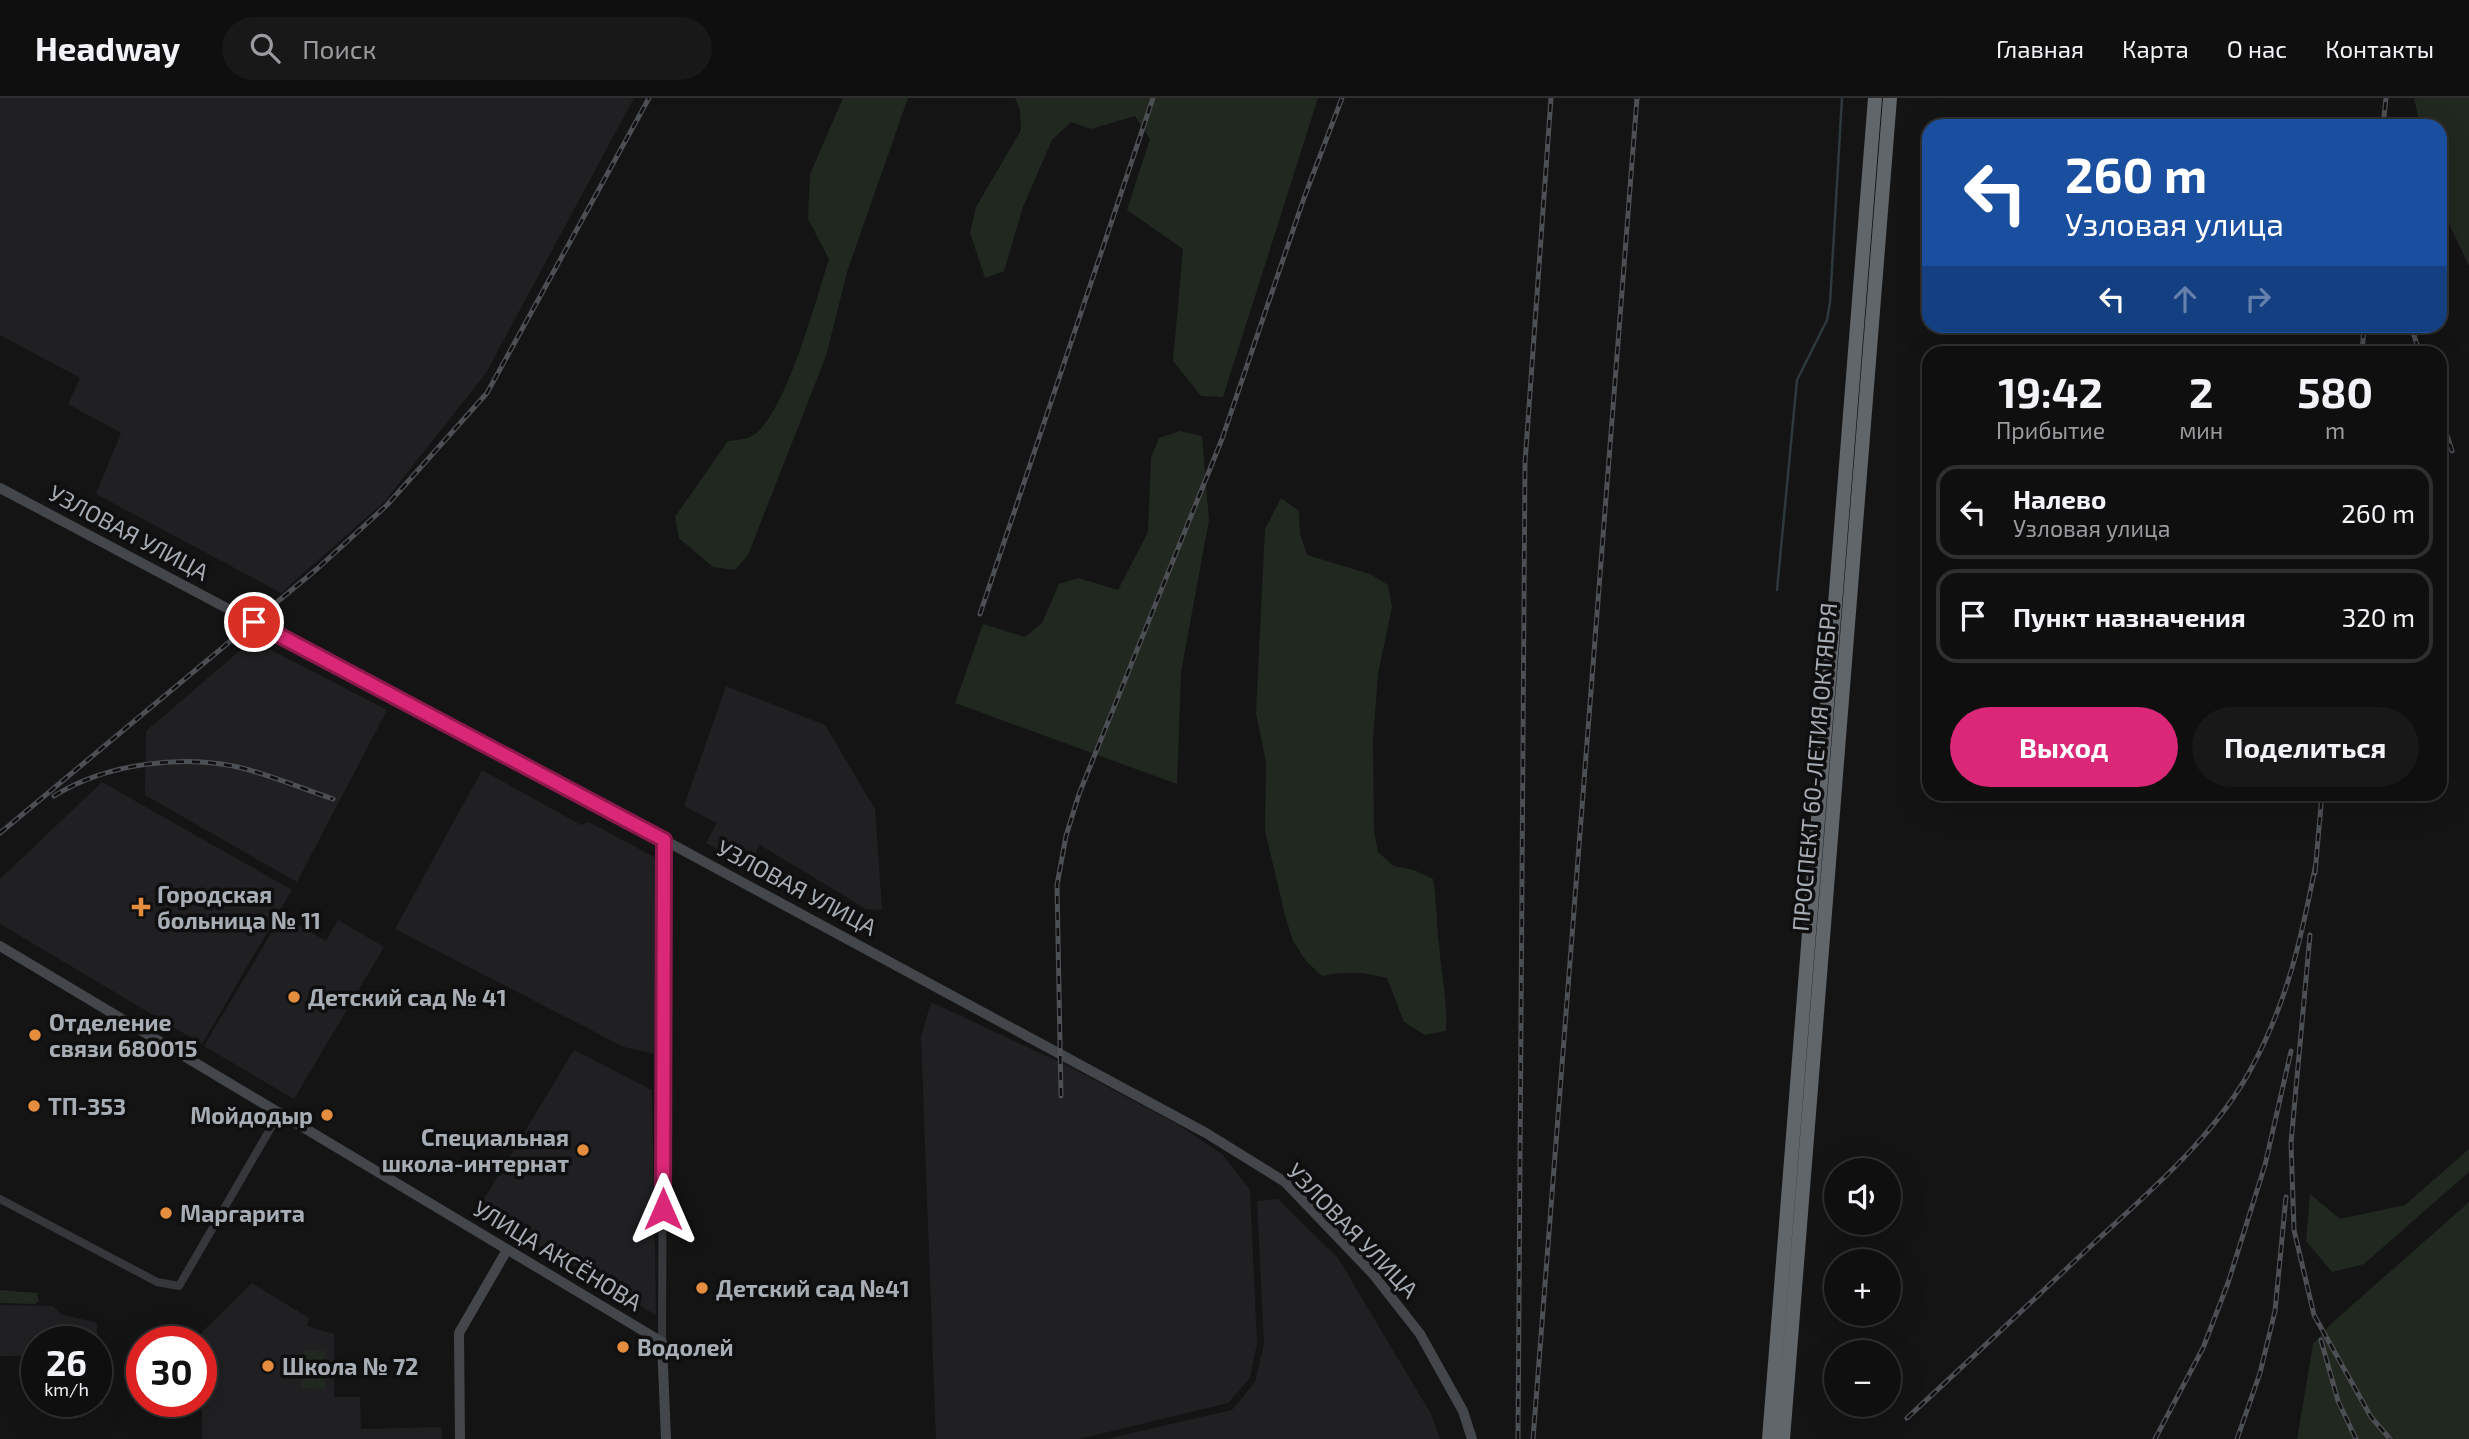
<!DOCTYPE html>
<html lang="ru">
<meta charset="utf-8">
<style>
:root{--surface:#0f0f10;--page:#181819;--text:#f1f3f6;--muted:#9b9c9f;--line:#2f2f30;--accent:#db2777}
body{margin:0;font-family:"Exo 2",sans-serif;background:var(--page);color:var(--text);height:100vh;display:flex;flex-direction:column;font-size:26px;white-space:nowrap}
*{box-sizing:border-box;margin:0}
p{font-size:23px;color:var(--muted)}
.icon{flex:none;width:38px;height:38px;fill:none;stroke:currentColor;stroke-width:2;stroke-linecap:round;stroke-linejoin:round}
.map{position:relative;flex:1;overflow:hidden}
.details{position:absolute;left:1922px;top:248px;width:525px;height:455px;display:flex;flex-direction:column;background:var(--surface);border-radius:21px;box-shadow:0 7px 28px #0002,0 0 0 2px var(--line)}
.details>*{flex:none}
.top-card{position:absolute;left:1922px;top:21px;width:525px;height:214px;border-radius:21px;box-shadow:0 7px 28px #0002,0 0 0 2px var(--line);background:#1a4fa0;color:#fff;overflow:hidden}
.controls{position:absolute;left:1824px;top:1060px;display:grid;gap:14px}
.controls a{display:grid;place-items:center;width:77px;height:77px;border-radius:50%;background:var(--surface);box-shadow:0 7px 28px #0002,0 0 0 2px var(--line);font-size:35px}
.speed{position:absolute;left:21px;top:1228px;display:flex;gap:14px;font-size:35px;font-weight:700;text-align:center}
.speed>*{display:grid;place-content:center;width:91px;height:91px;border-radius:50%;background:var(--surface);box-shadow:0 7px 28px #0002,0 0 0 2px var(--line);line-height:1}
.speed small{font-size:18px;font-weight:400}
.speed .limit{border:10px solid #d22;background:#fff;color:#111}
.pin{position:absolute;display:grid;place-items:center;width:60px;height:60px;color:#fff;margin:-30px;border:4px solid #fff;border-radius:50%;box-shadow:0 2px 7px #0007}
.me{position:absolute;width:77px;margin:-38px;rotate:0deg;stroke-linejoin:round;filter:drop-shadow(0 0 5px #0008)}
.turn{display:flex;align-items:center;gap:24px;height:147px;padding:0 28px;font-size:32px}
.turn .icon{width:91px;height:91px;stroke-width:2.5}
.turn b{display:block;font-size:49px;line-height:60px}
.lanes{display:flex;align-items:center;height:66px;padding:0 28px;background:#0003;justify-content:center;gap:35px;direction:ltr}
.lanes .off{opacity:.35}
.eta{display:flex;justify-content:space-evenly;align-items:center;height:119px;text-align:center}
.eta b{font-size:42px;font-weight:700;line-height:49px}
.primary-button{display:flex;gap:14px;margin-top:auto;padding:14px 28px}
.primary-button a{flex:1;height:80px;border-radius:42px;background:var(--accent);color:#fff;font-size:28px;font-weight:700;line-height:80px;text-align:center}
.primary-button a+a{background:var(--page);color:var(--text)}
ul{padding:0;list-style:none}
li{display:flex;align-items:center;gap:21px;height:94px;margin:0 14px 10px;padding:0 14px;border:4px solid var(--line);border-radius:21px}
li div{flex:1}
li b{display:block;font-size:26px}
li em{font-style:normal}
header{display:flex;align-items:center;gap:42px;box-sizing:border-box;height:98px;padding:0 35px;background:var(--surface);border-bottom:2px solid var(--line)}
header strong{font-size:33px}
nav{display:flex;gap:38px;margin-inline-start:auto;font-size:24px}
.search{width:490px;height:63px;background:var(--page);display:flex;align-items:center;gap:18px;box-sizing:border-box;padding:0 24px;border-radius:38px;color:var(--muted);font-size:26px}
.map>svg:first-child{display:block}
.built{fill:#202022}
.green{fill:#202820}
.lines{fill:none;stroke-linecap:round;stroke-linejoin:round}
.stream{stroke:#2e393d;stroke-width:2.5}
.street{stroke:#35373a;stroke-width:8}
.secondary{stroke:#43464a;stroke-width:10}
.highway{stroke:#61666b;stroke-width:14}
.rail-casing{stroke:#4c4f53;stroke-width:5}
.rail{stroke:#0f0f10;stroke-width:2.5;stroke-dasharray:8;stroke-linecap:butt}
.route-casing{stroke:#8e194d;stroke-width:18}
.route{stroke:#db2777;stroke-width:12}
.poi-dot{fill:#e48d3e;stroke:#0f0f10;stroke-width:2.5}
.labels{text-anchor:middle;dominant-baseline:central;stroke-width:7;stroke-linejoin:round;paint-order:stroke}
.street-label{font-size:23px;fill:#a7adb5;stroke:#0f0f10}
.poi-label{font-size:23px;font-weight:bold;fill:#a7adb5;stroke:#0f0f10;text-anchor:start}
</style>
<header>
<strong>Headway</strong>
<div class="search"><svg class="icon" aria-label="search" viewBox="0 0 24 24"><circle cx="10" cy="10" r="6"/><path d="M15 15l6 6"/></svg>Поиск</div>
<nav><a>Главная</a><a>Карта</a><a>О нас</a><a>Контакты</a></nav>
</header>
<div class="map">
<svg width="2469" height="1341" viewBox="0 0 2469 1341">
<rect width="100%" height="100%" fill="#141415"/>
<path class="built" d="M0,0H634L486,275L385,403L281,495L96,396L121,335L68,306L80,280L0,237Z
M252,542L387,612L297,784L145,697L146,633Z
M726,588L825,627L875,711L882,812L866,811L760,747L749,768L706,745L717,725L684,708Z
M482,672L581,727L589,724L656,760L654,956L624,949L395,831Z
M102,684L292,792L202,946L0,826V781Z
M282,817L326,843L338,822L384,849L294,1001L204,948Z
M931,904L1072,970L1179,1027L1223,1057L1250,1092L1257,1245L1250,1280L1228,1305L1079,1341H936L921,939Z
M574,952L652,992L656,1217L478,1111Z
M1278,1101L1338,1160L1431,1316L1440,1341H1106L1232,1312L1255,1284L1264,1246L1257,1103Z
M252,1185L309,1220L307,1228L334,1236V1299H360L361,1331L441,1329L442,1341H202V1234Z
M0,1207L53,1208L61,1216L97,1225L98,1256L96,1244H37V1258H0Z"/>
<path class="green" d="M843,0H908L847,174L826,258L748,457L735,472L713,469L679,440L675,419L728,343C735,342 744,342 750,339C784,324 817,198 829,161L808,121L810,76Z
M1015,0H1318L1223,299L1201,298L1173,263L1183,151L1127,112L1150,41L1135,18L1091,31L1071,24L1052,42L1023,109L1004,173L985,180L970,135L976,109L1021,32L1020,11Z
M2414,0H2469V168L2440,107V28H2420Z
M1180,333L1202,338L1209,422L1181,574L1177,686L955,605L983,526L1025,539L1042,525L1059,486L1078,480L1118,492L1148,434L1151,360L1159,340Z
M1281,400L1299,413L1300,436L1307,457L1370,476L1388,487L1392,509L1378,576L1373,642L1374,733L1378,754L1394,768L1414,772L1433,781C1437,803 1436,824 1439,846C1441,876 1448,904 1446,933L1425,937L1404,924L1387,880C1364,874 1346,873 1322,878L1306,863L1293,843L1286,821L1265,733L1266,664L1256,615L1265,431Z
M2469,1051V1074L2364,1166L2332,1174L2306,1143L2310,1096L2340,1121L2405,1107Z
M2469,1104V1341H2297L2313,1246L2332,1225Z
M0,1192L37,1195L39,1203L35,1206L0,1205Z
M303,1253H325V1291L302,1290Z
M96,1290H103V1307L78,1308V1304H96Z"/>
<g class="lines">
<path class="stream" d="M1777,492L1797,282L1827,222L1830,205L1842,0"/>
<path class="street" d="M0,1101L157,1184L179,1188L280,1014
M662,1244L664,742"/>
<path class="secondary" d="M0,390L664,742L1206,1035L1285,1084L1373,1176L1420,1236L1463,1313L1472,1341
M0,848L662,1244L666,1341
M460,1341L459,1235L507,1152"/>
<path class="highway" d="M1769,1341L1875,0
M1783,1341L1890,0"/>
<g class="rail-casing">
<path id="rail" d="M2383,28L2386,0
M2411,228L2420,256
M2362,256L2364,228
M2440,315L2452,353
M980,516L1153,0
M54,698C107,665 183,656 242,670C273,678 303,691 333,701
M0,735L318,470L387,407L487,295L649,0
M2315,775L2322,696
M2310,837L2291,1045L2294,1132L2314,1217L2371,1319L2390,1341
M1061,998L1057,787L1066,738L1079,696L1222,341L1304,100L1342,0
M2321,1242L2338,1303L2356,1341
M1907,1320C1970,1262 2032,1203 2094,1145C2151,1092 2216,1038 2253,967C2288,902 2302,837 2316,765
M1518,1341L1525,365L1551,0
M1533,1341L1637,0
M2155,1341L2203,1250L2228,1185L2265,1067L2291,953
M2237,1341L2260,1275L2275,1213L2286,1099"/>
</g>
<use href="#rail" class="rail"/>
</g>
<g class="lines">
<g class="route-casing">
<path id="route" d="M254,524L664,742L663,1111"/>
</g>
<use href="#route" class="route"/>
</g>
<g class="poi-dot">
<path d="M137.5 798.5h7v7h7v7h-7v7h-7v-7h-7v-7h7z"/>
<circle cx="294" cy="899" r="7"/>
<circle cx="35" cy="937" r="7"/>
<circle cx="34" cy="1008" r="7"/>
<circle cx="327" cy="1017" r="7"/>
<circle cx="583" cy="1052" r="7"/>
<circle cx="166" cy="1115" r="7"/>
<circle cx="702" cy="1190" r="7"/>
<circle cx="623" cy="1249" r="7"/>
<circle cx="268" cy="1268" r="7"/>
</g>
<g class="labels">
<g class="street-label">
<text transform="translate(129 434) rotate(28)">УЗЛОВАЯ УЛИЦА</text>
<text transform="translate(1814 669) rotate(-85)">ПРОСПЕКТ 60-ЛЕТИЯ ОКТЯБРЯ</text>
<text transform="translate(797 789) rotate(28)">УЗЛОВАЯ УЛИЦА</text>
<text transform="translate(1353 1132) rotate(46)">УЗЛОВАЯ УЛИЦА</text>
<text transform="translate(558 1157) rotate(31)">УЛИЦА АКСЁНОВА</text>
</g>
<g class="poi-label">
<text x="157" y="796">Городская<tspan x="157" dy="26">больница № 11</tspan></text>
<text x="308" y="899">Детский сад № 41</text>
<text x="49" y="924">Отделение<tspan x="49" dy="26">связи 680015</tspan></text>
<text x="48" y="1008">ТП-353</text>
<text x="313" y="1017" text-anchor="end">Мойдодыр</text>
<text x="569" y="1039" text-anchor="end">Специальная<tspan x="569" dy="26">школа-интернат</tspan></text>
<text x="180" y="1115">Маргарита</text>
<text x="716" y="1190">Детский сад №41</text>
<text x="637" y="1249">Водолей</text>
<text x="282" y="1268">Школа № 72</text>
</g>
</g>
</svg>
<div class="controls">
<a><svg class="icon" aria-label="sound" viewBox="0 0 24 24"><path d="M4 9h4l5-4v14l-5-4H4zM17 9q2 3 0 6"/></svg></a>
<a>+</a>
<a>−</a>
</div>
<div class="speed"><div>26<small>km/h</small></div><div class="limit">30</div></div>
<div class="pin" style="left:254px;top:524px;background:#d93025"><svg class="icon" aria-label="arrive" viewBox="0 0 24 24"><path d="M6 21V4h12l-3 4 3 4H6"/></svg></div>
<svg class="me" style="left:663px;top:1111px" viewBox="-20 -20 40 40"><path d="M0-17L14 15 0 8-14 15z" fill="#db2777" stroke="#fff" stroke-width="4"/></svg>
<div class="top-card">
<div class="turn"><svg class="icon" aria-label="left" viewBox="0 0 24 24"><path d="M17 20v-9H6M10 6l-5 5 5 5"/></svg><div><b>260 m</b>Узловая улица</div></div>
<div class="lanes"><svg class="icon" aria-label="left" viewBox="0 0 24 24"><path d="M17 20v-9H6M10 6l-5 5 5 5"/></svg><svg class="icon off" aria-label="ahead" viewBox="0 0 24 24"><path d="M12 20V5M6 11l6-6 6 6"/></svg><svg class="icon off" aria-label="right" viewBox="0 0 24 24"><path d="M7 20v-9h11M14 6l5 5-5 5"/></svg></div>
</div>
<section class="details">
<div class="eta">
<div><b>19:42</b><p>Прибытие</p></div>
<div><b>2</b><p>мин</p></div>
<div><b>580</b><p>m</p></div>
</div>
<ul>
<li><svg class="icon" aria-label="left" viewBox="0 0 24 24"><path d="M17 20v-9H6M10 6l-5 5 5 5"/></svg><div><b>Налево</b><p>Узловая улица</p></div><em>260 m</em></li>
<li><svg class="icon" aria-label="arrive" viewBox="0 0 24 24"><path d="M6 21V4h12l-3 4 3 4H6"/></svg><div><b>Пункт назначения</b></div><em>320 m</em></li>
</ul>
<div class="primary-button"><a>Выход</a><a>Поделиться</a></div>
</section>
</div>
